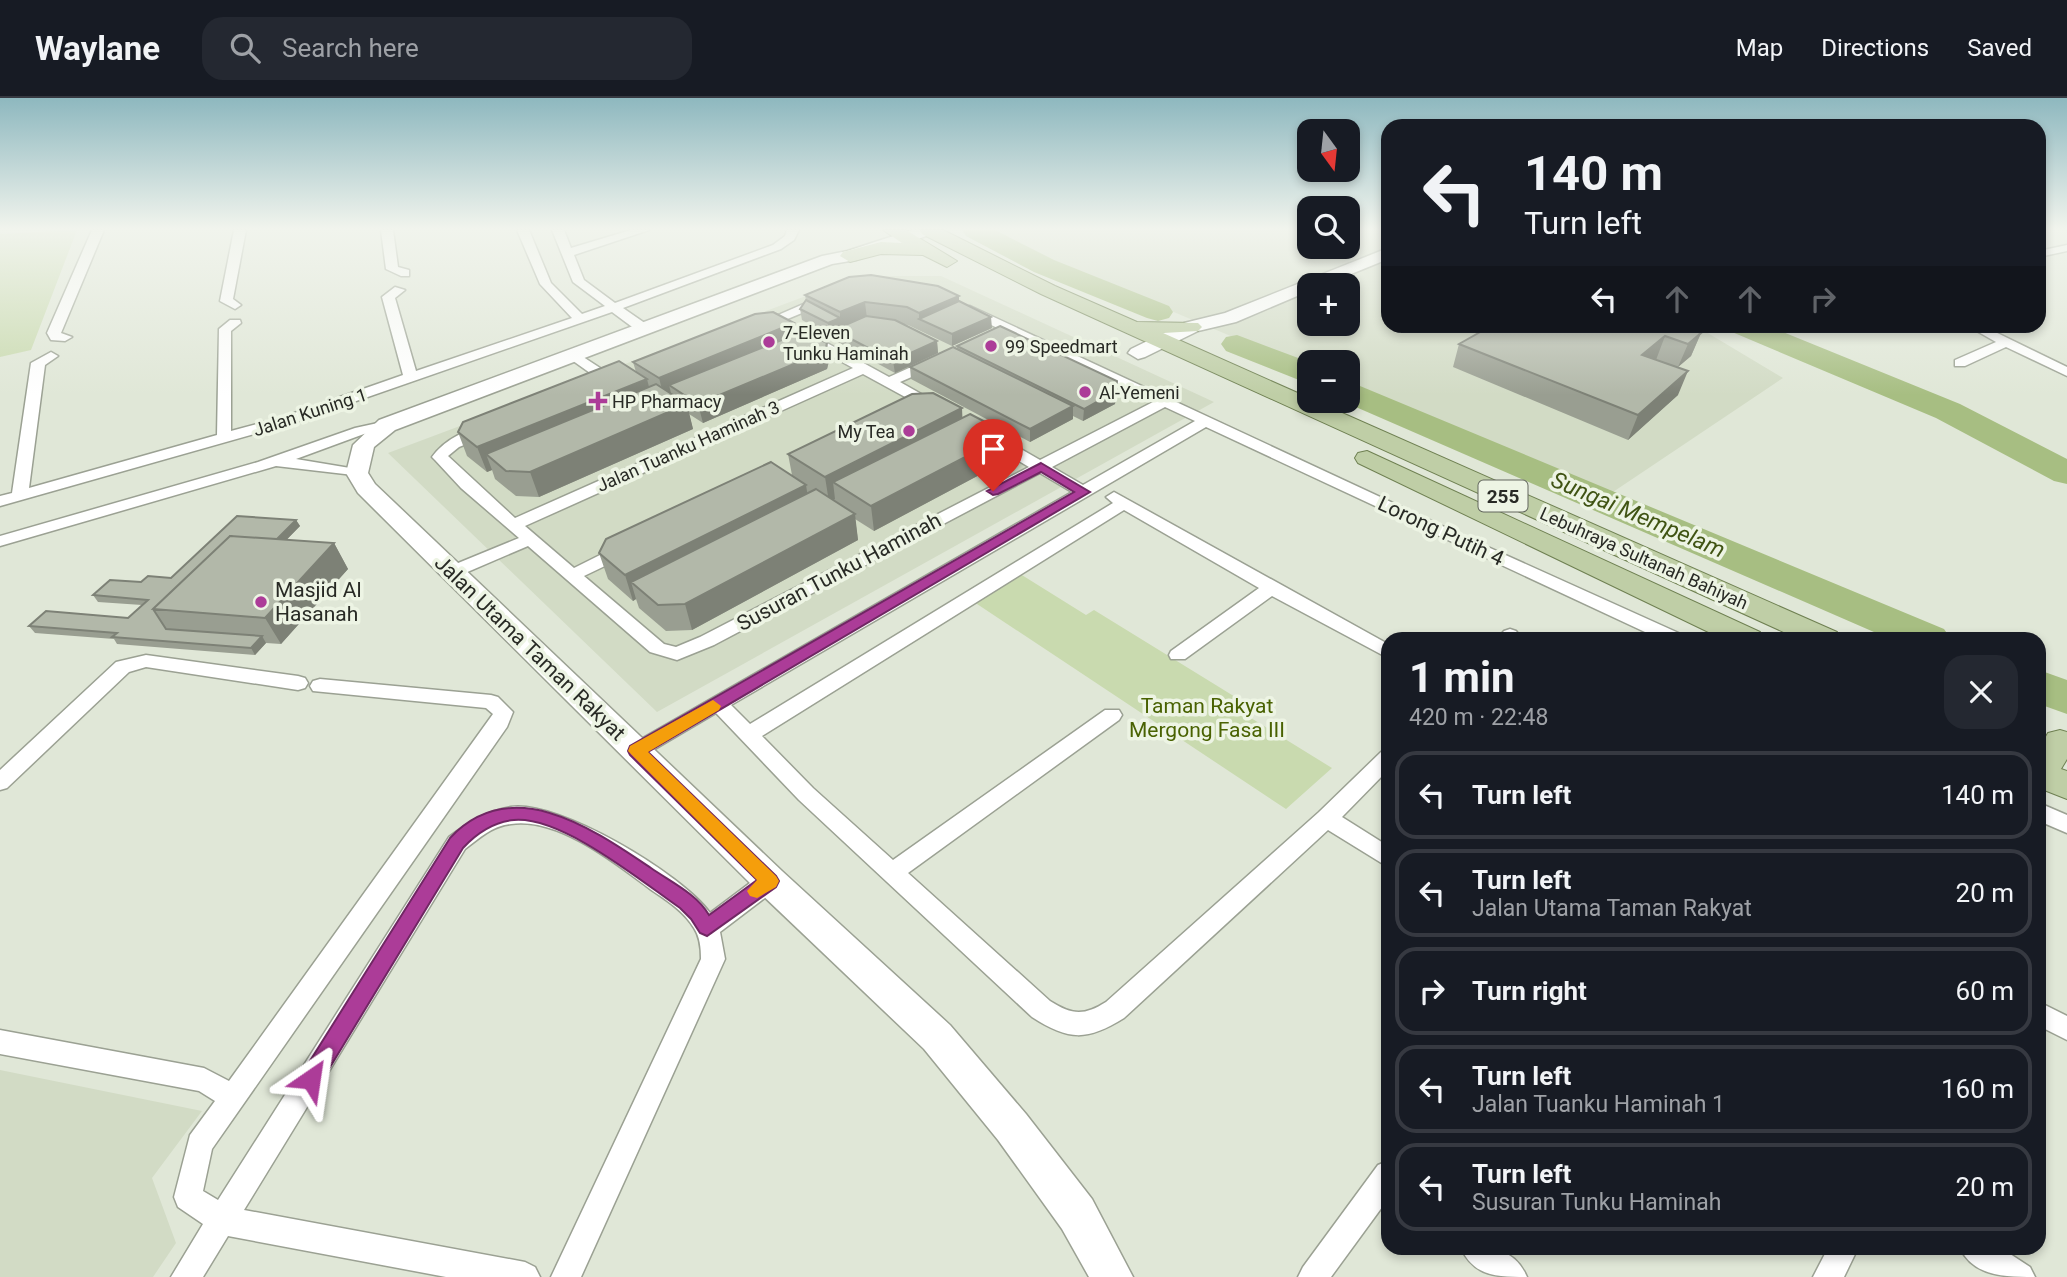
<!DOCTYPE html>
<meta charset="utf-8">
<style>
:root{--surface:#171b24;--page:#242831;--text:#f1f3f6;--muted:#9ea1a6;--line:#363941}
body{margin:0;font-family:Roboto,sans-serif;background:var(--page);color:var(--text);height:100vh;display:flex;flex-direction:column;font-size:26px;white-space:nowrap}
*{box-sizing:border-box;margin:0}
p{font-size:23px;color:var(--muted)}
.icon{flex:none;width:38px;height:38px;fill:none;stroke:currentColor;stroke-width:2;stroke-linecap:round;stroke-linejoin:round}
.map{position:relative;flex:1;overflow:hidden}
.sheet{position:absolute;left:1381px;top:534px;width:665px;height:623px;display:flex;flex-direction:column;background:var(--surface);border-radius:21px;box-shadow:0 4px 10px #0003}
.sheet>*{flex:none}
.hud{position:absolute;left:1381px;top:21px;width:665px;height:214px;border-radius:21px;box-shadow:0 4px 10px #0003;background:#171b24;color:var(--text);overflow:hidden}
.needle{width:46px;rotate:165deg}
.fabs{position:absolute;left:1297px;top:21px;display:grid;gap:14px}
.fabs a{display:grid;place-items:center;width:63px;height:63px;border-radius:14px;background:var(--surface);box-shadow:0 4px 10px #0003;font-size:35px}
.pin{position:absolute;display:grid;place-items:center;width:60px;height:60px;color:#fff;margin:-72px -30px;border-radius:50% 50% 50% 0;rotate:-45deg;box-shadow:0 0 7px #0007}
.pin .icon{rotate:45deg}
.me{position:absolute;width:77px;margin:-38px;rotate:32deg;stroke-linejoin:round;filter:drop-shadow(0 0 5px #0008)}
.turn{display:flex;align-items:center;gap:24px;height:147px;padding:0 28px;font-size:32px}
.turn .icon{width:91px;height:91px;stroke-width:2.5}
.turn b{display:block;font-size:49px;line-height:60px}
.lanes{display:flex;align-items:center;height:66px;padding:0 28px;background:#0003;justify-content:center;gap:35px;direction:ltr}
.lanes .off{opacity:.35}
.round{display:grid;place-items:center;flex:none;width:74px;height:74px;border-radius:21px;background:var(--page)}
.overview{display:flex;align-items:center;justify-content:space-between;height:119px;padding:0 28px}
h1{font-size:42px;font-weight:700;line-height:52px}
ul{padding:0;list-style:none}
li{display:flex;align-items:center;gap:21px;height:88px;margin:0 14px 10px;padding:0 14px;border:4px solid var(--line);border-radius:21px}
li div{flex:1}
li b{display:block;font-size:26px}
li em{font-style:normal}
header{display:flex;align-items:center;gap:42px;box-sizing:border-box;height:98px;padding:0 35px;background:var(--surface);border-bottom:2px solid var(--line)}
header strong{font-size:33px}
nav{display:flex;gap:38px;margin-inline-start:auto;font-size:24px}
.search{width:490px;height:63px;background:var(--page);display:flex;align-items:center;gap:18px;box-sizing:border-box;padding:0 24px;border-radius:21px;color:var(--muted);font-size:26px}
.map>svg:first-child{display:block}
.built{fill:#d2dbc5;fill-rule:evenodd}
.green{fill:#c9daaf}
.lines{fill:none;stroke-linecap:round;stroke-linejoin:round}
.river{fill:#a7be82;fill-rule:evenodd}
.street-casing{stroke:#9ba193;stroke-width:3}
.secondary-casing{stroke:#9ba193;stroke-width:3}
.primary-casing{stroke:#6f8052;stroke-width:2}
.street{fill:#fff;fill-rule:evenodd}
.secondary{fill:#fff;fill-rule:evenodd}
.primary{fill:#bfcea6;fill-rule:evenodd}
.wall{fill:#999e91}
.shaded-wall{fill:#7d8176}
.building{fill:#b2b8a9;stroke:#7d8176;stroke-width:2}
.route{fill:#ac3c98;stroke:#702763;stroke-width:2}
.slow{fill:#f59e0b}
.poi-dot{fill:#ac3c98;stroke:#edf4e4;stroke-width:2.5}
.labels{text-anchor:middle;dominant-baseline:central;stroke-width:7;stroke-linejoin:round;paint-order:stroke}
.far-poi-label{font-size:18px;fill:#282a25;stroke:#edf4e4;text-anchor:start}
.far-street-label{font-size:18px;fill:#282a25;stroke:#edf4e4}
.shield{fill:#edf4e4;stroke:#63675e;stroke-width:2}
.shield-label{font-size:19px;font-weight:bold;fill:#282a25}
.street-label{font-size:21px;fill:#282a25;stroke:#edf4e4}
.poi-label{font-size:21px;fill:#282a25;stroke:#edf4e4;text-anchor:start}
.park-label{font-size:21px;fill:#496202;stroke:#edf4e4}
.water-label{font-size:23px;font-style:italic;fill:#405414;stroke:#edf4e4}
</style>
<header>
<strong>Waylane</strong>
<div class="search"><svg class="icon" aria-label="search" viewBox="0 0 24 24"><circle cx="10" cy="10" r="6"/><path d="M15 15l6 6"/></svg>Search here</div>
<nav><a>Map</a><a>Directions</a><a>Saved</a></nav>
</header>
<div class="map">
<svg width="2067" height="1179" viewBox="0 0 2067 1179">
<rect width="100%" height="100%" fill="#e0e7d7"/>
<path class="built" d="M991,132H1309V149H1348V132H1388V228H1696L1783,280L1607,398L1348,288V264H1309V271L1046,160ZM1309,187H1348V226H1309Z
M859,178H941L1214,304L657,614L388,355Z
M0,972L202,1013L152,1080L176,1145L153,1179H0Z"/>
<path class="green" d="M77,132L31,252L0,259V136Z
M1017,474L1086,517L1094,512L1245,605L1238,612L1332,670L1286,711L971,502Z"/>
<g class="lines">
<path class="river" d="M962,132H995L1054,162L1169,208L1173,214L1169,220L1158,223L1147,220L1034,174L966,138Z
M1728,228H1768L1960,306L2067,361V386L2054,383L1936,320L1732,234Z
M1237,237L1309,264V286L1226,253L1221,246L1226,239Z
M1348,283L1944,531L1951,541H1890L1342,303H1348Z
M2039,572L2067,582V616L2039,606Z"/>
<g class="street-casing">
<path id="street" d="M92,132H104L61,235L72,239L65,243L51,242L47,235Z
M234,132H246L233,201L241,207L235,211L220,203Z
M381,132H393L398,169L409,172V178H401L386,171Z
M517,132H529L551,185L582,216L605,208L573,184L552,132H564L571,150L631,132H649L574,157L584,182L615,205L773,147L785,138L787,132H799L794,142L781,151L623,210L649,228V234H639L612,214L293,325L0,408V398L12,395L31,265L51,254L58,258L45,267L29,390L217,337L219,231L230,222H240L241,225L231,233V333L283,319L403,277L382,199L395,189L405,192L395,200L416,273L572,220L540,186Z
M2067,147V153L2039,159V153Z
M822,198L828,202L826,205L785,222L889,279L929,261H939V267L900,284L939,306L941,309L939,312H929L863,276L525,428L574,470L618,448H630L632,452L630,456L584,478L664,546L676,549L700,539L1029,369L971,334L969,331L971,328H981L1040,362L1153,304L966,215V209L970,208L1479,445L1683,537L1685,541H1660L1206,329L731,607L750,626L1113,405L1106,399L1114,394L1388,546V560L1272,498L1185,561H1171L1169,557L1171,553L1259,490L1124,412L762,638L813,690L893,762L1105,612H1119L1122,617L1119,622L908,775L1050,903C1072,917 1084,918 1106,904L1319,714L1381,654L1388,652V672L1342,719L1388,748V769L1328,732L1124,920C1087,943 1069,943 1032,919L799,702L716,615L643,658L636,660L629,658L626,653L629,648L1072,394L1040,375L714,547L677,562L650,554L528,448L458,478L452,479L443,474L446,470L519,440L461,390L435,362L432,359C443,343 471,326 491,330L493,333L491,336L459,349L448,358L515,420L853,270L774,226L759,232L753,228ZM1165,309L1195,323L1083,387L1052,369Z
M1968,228H1983L2067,269V278L2006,249L1965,268H1955V262L1996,244Z
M574,253L617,281V287H607L569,260V254Z
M387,323L394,327L392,330L364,336L296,361L362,372L365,375L362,378L276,368L0,448V438L258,364L355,330Z
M1510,531L1516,533L1519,537L1517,541H1497L1504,533Z
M146,557L298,578L305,580L308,585L305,590L298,592L146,569L129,574L7,690L0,692V672L116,564Z
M320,581L491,597L498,599L513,614L507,629L212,1051L203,1093L218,1102L449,739C469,724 486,713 511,709C559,702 682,776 710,815L762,776L770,774L778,776L781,783L778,790L720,834L725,861L581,1179H551L701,861C701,850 700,839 694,830C684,813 666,802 650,791C615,765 558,719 511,726C492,728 480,740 465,751L244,1112L525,1164L535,1169L540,1179H446L228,1138L203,1179H171L203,1126L178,1109L174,1099L190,1037L215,1003L199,993L0,956V932L204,970L229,983L493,616L486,610L313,593L310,588L313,583Z
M2039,705L2067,717V735L2039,723Z
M2039,904L2067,918V942L2039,928Z
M1388,1063V1101L1331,1179H1298L1303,1169L1378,1067Z
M1461,1150C1490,1149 1514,1149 1527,1179C1498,1179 1474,1179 1461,1150Z
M1828,1150H1858L1844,1179H1813Z
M1960,1150H2001L2030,1169L2035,1179C2006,1179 1974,1179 1960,1150Z"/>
</g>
<g class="secondary-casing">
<path id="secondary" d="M912,132H937L935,135L856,162L832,166L395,332L374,349L368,375L375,386L782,773L950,927L1026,1016L1092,1101L1133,1179H1089L1062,1131L998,1042L924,951L758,793L358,395L346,375L353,347L379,322L822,158L847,153Z
M1388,150V161L1324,187H1309V193L1236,224L1198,233L1145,259L1138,261L1128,255L1131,251L1184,225L1225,215Z"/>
</g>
<g class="primary-casing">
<path id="primary" d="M883,132H906L957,163L947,169L923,157L881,156L850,164L840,158L843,154L881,144L902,145Z
M920,132H943L1055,188L1137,224L1198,225L1202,229L1198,233L1163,235L1309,300V303H1315L1837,534L1841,541H1799L1041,196L922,136Z
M1367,353L1760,534L1764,541H1723L1358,365L1355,360L1358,355Z
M2060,632L2067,634V661L2061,671L2067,673V701L2039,690V651L2048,635Z"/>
</g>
<use href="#street" class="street"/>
<use href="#secondary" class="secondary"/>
<use href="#primary" class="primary"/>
</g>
<path class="wall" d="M805,197L959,203L992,230L952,248L908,227L902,226L937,243L938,255L895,275L836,243L835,235L829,237L802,222L800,211L806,202Z
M1701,235L1691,258L1678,269V297L1628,342L1453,269L1459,246Z
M796,236L827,245L829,263L827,271L703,325L689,316L693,331L539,399L516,398L495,381L492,372L487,374L467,358L458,334L636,274L633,264Z
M957,248L1117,295L1115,306L1083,323L1073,318V321L1030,344L911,281L910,269L957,251Z
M962,310V320L1000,356L998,367L874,433L855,421L858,442L692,532L666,533L639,510L636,501L633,503L608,481L599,455L792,377L788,356Z
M296,422L300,428L286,442L334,445L348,471L281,546L266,545L255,557L117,546L114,541L35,535L29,528L128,520L142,507L98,504L93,497L141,484L171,480Z"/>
<path class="shaded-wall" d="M959,198V215L919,221V215Z
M865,204L867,221L834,232L835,235L829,237L828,225L840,220V214Z
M991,219L992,230L952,248V236Z
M794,225L797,243L669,287L671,295L664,299L659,280Z
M1701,235L1691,258L1678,269L1688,246Z
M1665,238L1656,262L1642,257Z
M937,243L938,255L895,275L893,263Z
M827,245L829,263L827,271L703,325L698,306Z
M1688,273L1678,297L1628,342L1638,317Z
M647,281L653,305L486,356L492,372L487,374L477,349Z
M1117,283L1115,306L1083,323L1084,311Z
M687,306L693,331L539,399L530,374Z
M1073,308V321L1030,344V331Z
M962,310L963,334L833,384L835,401L829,404L825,379Z
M999,331L1000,356L998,367L874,433L871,408Z
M806,387L810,412L631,484L636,501L633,503L625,477Z
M855,416L858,442L692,532L685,506Z
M296,422L300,428L264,465L260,458Z
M334,445L348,471L281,546L265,520Z
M262,538L266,545L255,557L251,550Z"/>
<path class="building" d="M871,177L938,188L959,198L919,215L907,209L865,204L840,214L805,197L849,179Z
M806,202L840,220L828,225L800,211Z
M959,203L991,219L952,236L919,221Z
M773,214L794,225L659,280L633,264L755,216Z
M866,218L895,222L937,243L893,263L834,232Z
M1000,228L1117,283L1116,293L1084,311L957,248Z
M1491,228H1681L1701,235L1688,246L1665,238L1642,257L1688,273L1638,317L1459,246Z
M804,233L827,245L825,253L698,306L669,287Z
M953,249L1073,308L1030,331L910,269Z
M619,263L647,281L477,349L458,334L463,324Z
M656,286L687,306L530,374L506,373L486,356Z
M933,295L962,310L825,379L788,356L912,296Z
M970,316L999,331L998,342L871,408L833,384Z
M771,364L806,387L625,477L599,455L606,441Z
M816,391L855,416L685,506L658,507L631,484Z
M237,418L296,422L277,441L230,438L153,511L166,531L262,538L251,550L112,539L117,535L29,528L46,513L128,520L148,502L93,497L110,482L141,484L148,478L171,480Z
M230,438L334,445L265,520L153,511Z"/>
<linearGradient id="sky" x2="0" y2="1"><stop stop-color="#8eb8bf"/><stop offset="0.44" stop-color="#f1f4ed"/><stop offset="1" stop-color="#f1f4ed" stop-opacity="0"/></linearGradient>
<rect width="2067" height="297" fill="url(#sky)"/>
<path class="route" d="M1041,365L1090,394L648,654L776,778L779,783L776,789L707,838L700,835L691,821L680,810C641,783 562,718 514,722C493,724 477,735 463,750L318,989L311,992L303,989L300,981L303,974L450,740C512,674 593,731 651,770C671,784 697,796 709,817L757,782L630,657L628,653L630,648L1074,394L1041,374L998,396L993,397L987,393Z"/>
<path class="slow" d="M713,602L721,608L719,612L648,654L776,778L779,783L776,789L757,800L750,798L747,793L757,782L628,653L630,648Z"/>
<g class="poi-dot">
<circle cx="769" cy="244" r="7"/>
<circle cx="991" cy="248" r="7"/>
<circle cx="1085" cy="294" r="7"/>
<path d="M594.5 292.5h7v7h7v7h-7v7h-7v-7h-7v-7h7z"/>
<circle cx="909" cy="333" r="7"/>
<circle cx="261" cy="504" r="7"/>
</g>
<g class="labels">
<g class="far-poi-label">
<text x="783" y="234">7-Eleven<tspan x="783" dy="21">Tunku Haminah</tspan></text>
<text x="1005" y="248">99 Speedmart</text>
<text x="1099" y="294">Al-Yemeni</text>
<text x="612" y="303">HP Pharmacy</text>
<text x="895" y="333" text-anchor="end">My Tea</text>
</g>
<g class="far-street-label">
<text transform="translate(310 314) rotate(-18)">Jalan Kuning 1</text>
<text transform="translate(688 348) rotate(-24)">Jalan Tuanku Haminah 3</text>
<text transform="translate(1644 460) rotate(24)">Lebuhraya Sultanah Bahiyah</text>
</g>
<rect class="shield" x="1478.5" y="382.5" width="49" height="31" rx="5"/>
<g class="shield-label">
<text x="1503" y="398">255</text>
</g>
<g class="street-label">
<text transform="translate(1441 433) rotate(25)">Lorong Putih 4</text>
<text transform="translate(839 474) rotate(-28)">Susuran Tunku Haminah</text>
<text transform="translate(530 550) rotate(44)">Jalan Utama Taman Rakyat</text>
</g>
<g class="poi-label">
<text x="275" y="492">Masjid Al<tspan x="275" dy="24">Hasanah</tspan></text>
</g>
<g class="park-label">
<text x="1207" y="608">Taman Rakyat<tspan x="1207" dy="24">Mergong Fasa III</tspan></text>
</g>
<g class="water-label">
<text transform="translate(1638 417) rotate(23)">Sungai Mempelam</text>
</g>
</g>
</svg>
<div class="fabs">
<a><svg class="needle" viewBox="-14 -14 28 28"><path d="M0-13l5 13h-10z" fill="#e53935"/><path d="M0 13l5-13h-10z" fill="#9ea1a6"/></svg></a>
<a><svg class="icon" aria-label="search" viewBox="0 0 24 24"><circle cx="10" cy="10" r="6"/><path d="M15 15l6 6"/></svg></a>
<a>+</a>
<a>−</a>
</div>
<div class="pin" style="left:993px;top:393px;background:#d93025"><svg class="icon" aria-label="arrive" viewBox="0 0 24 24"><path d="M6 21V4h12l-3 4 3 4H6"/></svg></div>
<svg class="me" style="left:311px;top:981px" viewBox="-20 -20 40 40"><path d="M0-17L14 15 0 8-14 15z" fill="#ac3c98" stroke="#fff" stroke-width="4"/></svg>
<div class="hud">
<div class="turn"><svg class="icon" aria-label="left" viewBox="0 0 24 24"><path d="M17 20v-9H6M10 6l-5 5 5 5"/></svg><div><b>140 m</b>Turn left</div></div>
<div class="lanes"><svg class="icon" aria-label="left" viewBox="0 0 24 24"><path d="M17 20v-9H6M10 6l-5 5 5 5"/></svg><svg class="icon off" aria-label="ahead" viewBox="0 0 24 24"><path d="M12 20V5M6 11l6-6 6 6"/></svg><svg class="icon off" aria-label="ahead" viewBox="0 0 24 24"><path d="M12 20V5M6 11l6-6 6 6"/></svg><svg class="icon off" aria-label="right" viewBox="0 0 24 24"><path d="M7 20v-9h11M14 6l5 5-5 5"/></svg></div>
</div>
<section class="sheet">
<div class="overview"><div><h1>1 min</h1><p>420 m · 22:48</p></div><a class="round"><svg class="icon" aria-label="close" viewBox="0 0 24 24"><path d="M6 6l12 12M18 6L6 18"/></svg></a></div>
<ul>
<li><svg class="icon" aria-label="left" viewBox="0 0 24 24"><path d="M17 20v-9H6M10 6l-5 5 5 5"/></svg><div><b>Turn left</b></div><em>140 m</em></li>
<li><svg class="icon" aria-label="left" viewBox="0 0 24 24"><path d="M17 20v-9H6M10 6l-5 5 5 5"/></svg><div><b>Turn left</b><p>Jalan Utama Taman Rakyat</p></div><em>20 m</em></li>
<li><svg class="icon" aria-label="right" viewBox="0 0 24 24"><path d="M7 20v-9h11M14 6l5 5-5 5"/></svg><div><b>Turn right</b></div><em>60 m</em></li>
<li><svg class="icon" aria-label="left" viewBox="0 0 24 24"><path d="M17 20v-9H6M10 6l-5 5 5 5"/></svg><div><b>Turn left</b><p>Jalan Tuanku Haminah 1</p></div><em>160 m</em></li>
<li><svg class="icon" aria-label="left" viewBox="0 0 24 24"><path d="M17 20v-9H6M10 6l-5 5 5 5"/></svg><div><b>Turn left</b><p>Susuran Tunku Haminah</p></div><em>20 m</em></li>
</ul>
</section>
</div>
